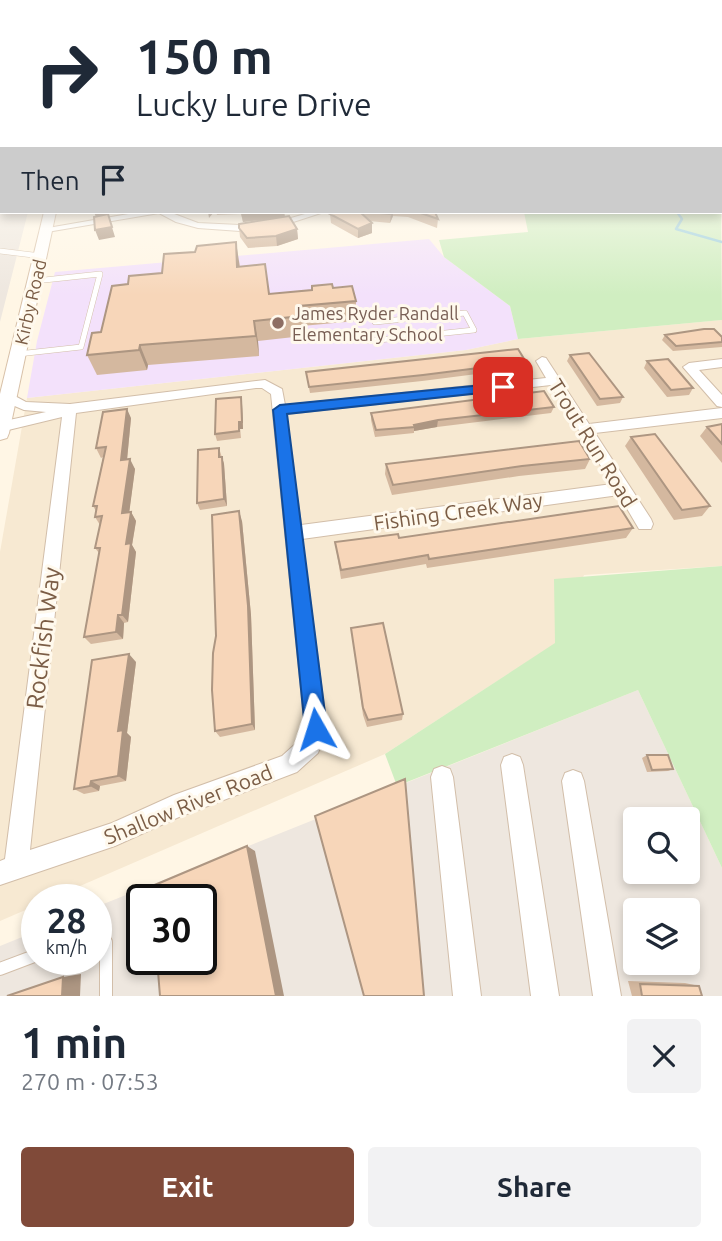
<!DOCTYPE html>
<meta charset="utf-8">
<style>
:root{--surface:#fff;--page:#f2f2f3;--text:#1f2937;--muted:#747a83;--accent:#804a39}
body{margin:0;font-family:Ubuntu,sans-serif;background:var(--page);color:var(--text);height:100vh;display:flex;flex-direction:column;font-size:26px;white-space:nowrap}
*{box-sizing:border-box;margin:0}
p{font-size:23px;color:var(--muted)}
.icon{flex:none;width:38px;height:38px;fill:none;stroke:currentColor;stroke-width:2;stroke-linecap:round;stroke-linejoin:round}
.map{position:relative;height:996px;overflow:hidden}
.side{display:flex;flex-direction:column;background:var(--surface);flex:1}
.side>*{flex:none}
.banner{position:absolute;left:0px;top:0px;width:723px;height:214px;box-shadow:0 4px 10px #0003;background:#fff;color:var(--text);overflow:hidden}
.buttons{position:absolute;left:623px;top:807px;display:grid;gap:14px}
.buttons a{display:grid;place-items:center;width:77px;height:77px;border-radius:7px;background:var(--surface);box-shadow:0 4px 10px #0003;font-size:35px}
.speed{position:absolute;left:21px;top:884px;display:flex;gap:14px;font-size:35px;font-weight:700;text-align:center}
.speed>*{display:grid;place-content:center;width:91px;height:91px;border-radius:50%;background:var(--surface);box-shadow:0 4px 10px #0003;line-height:1}
.speed small{font-size:18px;font-weight:400}
.speed .limit{border:4px solid #111;border-radius:10px;background:#fff;color:#111}
.pin{position:absolute;display:grid;place-items:center;width:60px;height:60px;color:#fff;margin:-30px;border-radius:14px;box-shadow:0 4px 10px #0006}
.me{position:absolute;width:77px;margin:-38px;rotate:354deg;stroke-linejoin:round;filter:drop-shadow(0 0 5px #0008)}
.turn{display:flex;align-items:center;gap:24px;height:147px;padding:0 21px;font-size:32px}
.turn .icon{width:91px;height:91px;stroke-width:2.5}
.turn b{display:block;font-size:49px;line-height:60px}
.then{display:flex;align-items:center;height:66px;padding:0 21px;background:#0003;gap:14px;font-size:26px}
.round{display:grid;place-items:center;flex:none;width:74px;height:74px;border-radius:7px;background:var(--page)}
.summary{display:flex;align-items:center;justify-content:space-between;height:119px;padding:0 21px}
h1{font-size:42px;font-weight:600;line-height:52px}
.action{display:flex;gap:14px;margin-top:auto;padding:14px 21px}
.action a{flex:1;height:80px;border-radius:7px;background:var(--accent);color:#fff;font-size:28px;font-weight:600;line-height:80px;text-align:center}
.action a+a{background:var(--page);color:var(--text)}
.map>svg:first-child{display:block}
.residential{fill:#f7e9d2}
.industrial{fill:#eee7df;fill-rule:evenodd}
.education{fill:#f3e1fb}
.green{fill:#d0eec1}
.lines{fill:none;stroke-linecap:round;stroke-linejoin:round}
.stream{stroke:#9bcfde;stroke-width:2.5}
.lane-far1-casing{stroke:#d2bea9;stroke-width:6}
.lane-casing{stroke:#d2bea9;stroke-width:14}
.street-casing{stroke:#d2bea9;stroke-width:2}
.secondary-casing{stroke:#d8c1a8;stroke-width:2}
.lane-far1{stroke:#fff;stroke-width:5}
.lane{stroke:#fff;stroke-width:12}
.street{fill:#fff;fill-rule:evenodd}
.secondary{fill:#fff;fill-rule:evenodd}
.wall{fill:#d4b89f}
.shaded-wall{fill:#ad9682}
.building{fill:#f7d6b9;stroke:#ad9682;stroke-width:2}
.route{fill:#1a73e8;stroke:#114b97;stroke-width:2}
.education-dot{fill:#8d6e63;stroke:#fff9ed;stroke-width:2.5}
.labels{text-anchor:middle;dominant-baseline:central;stroke-width:6;stroke-linejoin:round;paint-order:stroke}
.far-street-label{font-size:18px;fill:#7b5d46;stroke:#fff9ed}
.far-education-label{font-size:18px;fill:#785e54;stroke:#fff9ed;text-anchor:start}
.street-label{font-size:21px;fill:#7b5d46;stroke:#fff9ed}
.near-street-label{font-size:24px;fill:#7b5d46;stroke:#fff9ed}
</style>
<div class="map">
<svg width="722" height="996" viewBox="0 0 722 996">
<rect width="100%" height="100%" fill="#fff6e5"/>
<path class="residential" d="M722,320V566L584,575L556,643L385,754L50,899L37,900V905L0,921V552L27,398L466,350L518,339Z"/>
<path class="industrial" d="M0,155L2,212H28L0,322Z
M638,690L722,868V996H0V946L37,931V959H96V907ZM635,819H688V872H635ZM142,900H201V959H142ZM635,910H688V962H635Z"/>
<path class="education" d="M429,239L444,257L510,306L518,339L466,350L27,398L37,341L55,272Z"/>
<path class="green" d="M721,188L722,320L518,339L510,306L444,257L439,240L528,232L524,212H721Z
M722,566V868L638,690L397,786L385,754L555,643L554,579Z"/>
<g class="lines">
<path class="stream" d="M677,212L682,219L676,229L722,242"/>
<g class="lane-far1-casing">
<path id="lane-far1" d="M0,251L41,256
M369,341L474,330L465,313L375,322
M18,354L81,347L100,274L35,281"/>
</g>
<g class="lane-casing">
<path id="lane" d="M96,935L100,934L106,942V996
M0,969L37,955"/>
</g>
<g class="street-casing">
<path id="street" d="M140,212H169L198,223L240,225L284,220L312,212H324L284,225L240,231L198,228L176,222L159,213L47,232L42,229Z
M542,357L546,358L589,424L722,408V418L595,433L651,519L653,524L651,529H639L619,495L302,539L327,729L318,753L297,772L179,817L115,846L0,885V861L5,859L62,417L0,432V422L46,412L24,410L3,401V395H13L26,402L70,404L265,380L282,389L285,405L546,378L536,361ZM551,385L612,484L301,525L286,414ZM256,388H262L271,394L305,729L302,738L282,756L174,795L112,823L30,850L76,413Z
M722,359V367L699,370L722,395V407L717,406L683,367L689,363Z
M512,754L520,757L523,765L559,996H531L501,765L504,757Z
M442,766L450,769L453,777L481,996H453L431,777L434,769Z
M573,770L581,773L584,781L621,996H593L562,781L565,773Z"/>
</g>
<g class="secondary-casing">
<path id="secondary" d="M44,212H56L9,433L7,438L0,440V394Z"/>
</g>
<use href="#lane-far1" class="lane-far1"/>
<use href="#lane" class="lane"/>
<use href="#street" class="street"/>
<use href="#secondary" class="secondary"/>
</g>
<path class="wall" d="M216,212H286H284L285,217L297,229L298,239L277,246L248,248L240,237L239,228L282,217L243,222L241,214L217,215Z
M338,212H435L438,219L437,228L408,217L393,216L390,223L369,221L372,223V233L358,238L331,223L330,214Z
M239,261L240,267L269,294L333,288L356,301V321L302,326L303,336L258,341L259,356L148,365L147,370L97,375L87,355L101,332L128,284L162,273Z
M665,335L722,337V347L673,351L662,340Z
M570,355L623,397L620,403L597,406L567,361Z
M647,361L693,388L689,395L667,397L644,368Z
M526,362L524,368L422,381L310,393L306,372Z
M241,397L242,404L243,429H240L241,438L217,441L215,434Z
M554,407L551,413L437,427L414,431V433L375,437L371,420V413Z
M131,418L127,460L135,469L129,512H131L136,521L132,545L136,552L128,622L124,623L123,639L91,644L84,637L99,553L95,548L100,525L95,517L96,511L93,506L103,457L101,458L96,448Z
M722,424V463L700,436L707,427Z
M631,437L710,506L702,516L674,520L625,446Z
M219,448L224,464L227,506L200,510L197,503Z
M590,459L585,469L519,476L392,495L385,474L386,464Z
M242,521L251,615L255,730L220,737L215,731Z
M633,528L626,538L427,568L426,564L341,579L335,542L399,538Z
M351,628L403,714L402,720L367,727L363,715Z
M136,662L127,733L131,737L126,781L100,786L99,791L84,794L74,789Z
M647,755L673,769L668,771L647,772L642,758Z
M628,981L685,983L699,986L702,996H632Z"/>
<path class="shaded-wall" d="M94,212H114L96,217Z
M208,212H214L209,218Z
M251,212H286H284L285,217L243,222L241,213Z
M391,212H393V216L390,223Z
M108,214L115,237L99,240L95,230Z
M372,223V233L358,238V229Z
M297,229L298,239L277,246L276,236Z
M236,242L239,261L241,286L237,267Z
M254,321L258,341L259,356L256,336Z
M140,345L148,365L147,370L139,350Z
M241,397L242,404L243,429H240L241,438L239,422Z
M127,409L131,418L126,470L121,460Z
M438,420L437,427L414,431V425Z
M222,457L224,464L227,506L224,499Z
M130,459L135,469L128,522L122,513Z
M239,511L242,521L251,615L255,730L252,724Z
M131,512L136,521L132,545L136,552L128,622L122,615L126,544Z
M118,615L124,623L123,639L116,632Z
M129,654L136,662L127,733L131,737L126,781L118,776V731Z
M91,781L100,786L99,791L90,786Z
M247,846L255,851L284,996H276Z
M81,974L80,996H62L63,977Z"/>
<path class="building" d="M721,155H722V174L721,173Z
M338,212H360L372,223L358,229L330,214Z
M368,212H391L390,214Z
M418,212H435L438,219Z
M108,214L112,227L95,230L94,217Z
M289,216L297,229L276,236L247,238L239,228V224Z
M236,242L237,267L265,264L269,294L312,290V286L332,284L333,288L352,286L356,301L299,306L301,316L254,321L256,336L140,345L139,350L87,355L92,333L101,332L112,286L128,284L129,276L162,273L164,254L195,252L197,246Z
M704,329H714L722,337V342L676,346L665,335Z
M518,349L526,362L423,375L309,387L306,372Z
M589,353L623,397L600,399L570,355Z
M668,359L693,388L671,390L647,361Z
M544,391L554,407L438,420L414,425L415,427L376,430L371,413Z
M241,397L242,422H239V431L215,434L216,399Z
M127,409L121,460L130,459L122,513L131,512L126,544L131,543L122,615H118L116,632L84,637L100,548H95L102,516L95,517L97,506H93L106,447L96,448L103,412Z
M722,424V444L707,427Z
M655,434L710,506L682,510L631,437Z
M579,441L590,459L522,466L393,485L386,464Z
M219,448V457H222L224,499L197,503L198,450Z
M619,506L633,528L429,559L428,555L341,570L335,542L398,534L399,538Z
M239,511L248,606L252,724L215,731L212,690L213,653L216,636L212,515Z
M383,623L403,714L368,720L363,708L351,628Z
M129,654L118,731L123,730L118,776L91,781L90,786L74,789L92,660Z
M647,755H668L673,769L652,770Z
M405,779L424,996H364L315,816Z
M247,846L276,996H160L157,959H201V900H151L150,887Z
M63,977L62,996H7Z
M640,984L699,986L702,996H642Z"/>
<linearGradient id="sky" x2="0" y2="1"><stop stop-color="#94c5e9"/><stop offset="0.53" stop-color="#fffbf3"/><stop offset="1" stop-color="#fffbf3" stop-opacity="0"/></linearGradient>
<rect width="722" height="295" fill="url(#sky)"/>
<path class="route" d="M503,383L508,384V390L287,414L327,729L323,736L316,740L308,736L305,729L273,410L280,405Z"/>
<circle class="education-dot" cx="278" cy="323" r="7"/>
<g class="labels">
<g class="far-street-label">
<text transform="translate(30 302) rotate(-77)">Kirby Road</text>
</g>
<g class="far-education-label">
<text x="292" y="313">James Ryder Randall<tspan x="292" dy="21">Elementary School</tspan></text>
</g>
<g class="street-label">
<text transform="translate(593 443) rotate(58)">Trout Run Road</text>
<text transform="translate(458 511) rotate(-8)">Fishing Creek Way</text>
<text transform="translate(188 804) rotate(-22)">Shallow River Road</text>
</g>
<g class="near-street-label">
<text transform="translate(43 638) rotate(-83)">Rockfish Way</text>
</g>
</g>
</svg>
<div class="buttons">
<a><svg class="icon" aria-label="search" viewBox="0 0 24 24"><circle cx="10" cy="10" r="6"/><path d="M15 15l6 6"/></svg></a>
<a><svg class="icon" aria-label="layers" viewBox="0 0 24 24"><path d="M12 4l9 5-9 5-9-5zM3 14l9 5 9-5"/></svg></a>
</div>
<div class="speed"><div>28<small>km/h</small></div><div class="limit">30</div></div>
<div class="pin" style="left:503px;top:387px;background:#d93025"><svg class="icon" aria-label="arrive" viewBox="0 0 24 24"><path d="M6 21V4h12l-3 4 3 4H6"/></svg></div>
<svg class="me" style="left:316px;top:729px" viewBox="-20 -20 40 40"><path d="M0-17L14 15 0 8-14 15z" fill="#1a73e8" stroke="#fff" stroke-width="4"/></svg>
<div class="banner">
<div class="turn"><svg class="icon" aria-label="right" viewBox="0 0 24 24"><path d="M7 20v-9h11M14 6l5 5-5 5"/></svg><div><b>150 m</b>Lucky Lure Drive</div></div>
<div class="then">Then<svg class="icon" aria-label="arrive" viewBox="0 0 24 24"><path d="M6 21V4h12l-3 4 3 4H6"/></svg></div>
</div>
</div>
<section class="side">
<div class="summary"><div><h1>1 min</h1><p>270 m · 07:53</p></div><a class="round"><svg class="icon" aria-label="close" viewBox="0 0 24 24"><path d="M6 6l12 12M18 6L6 18"/></svg></a></div>
<div class="action"><a>Exit</a><a>Share</a></div>
</section>
